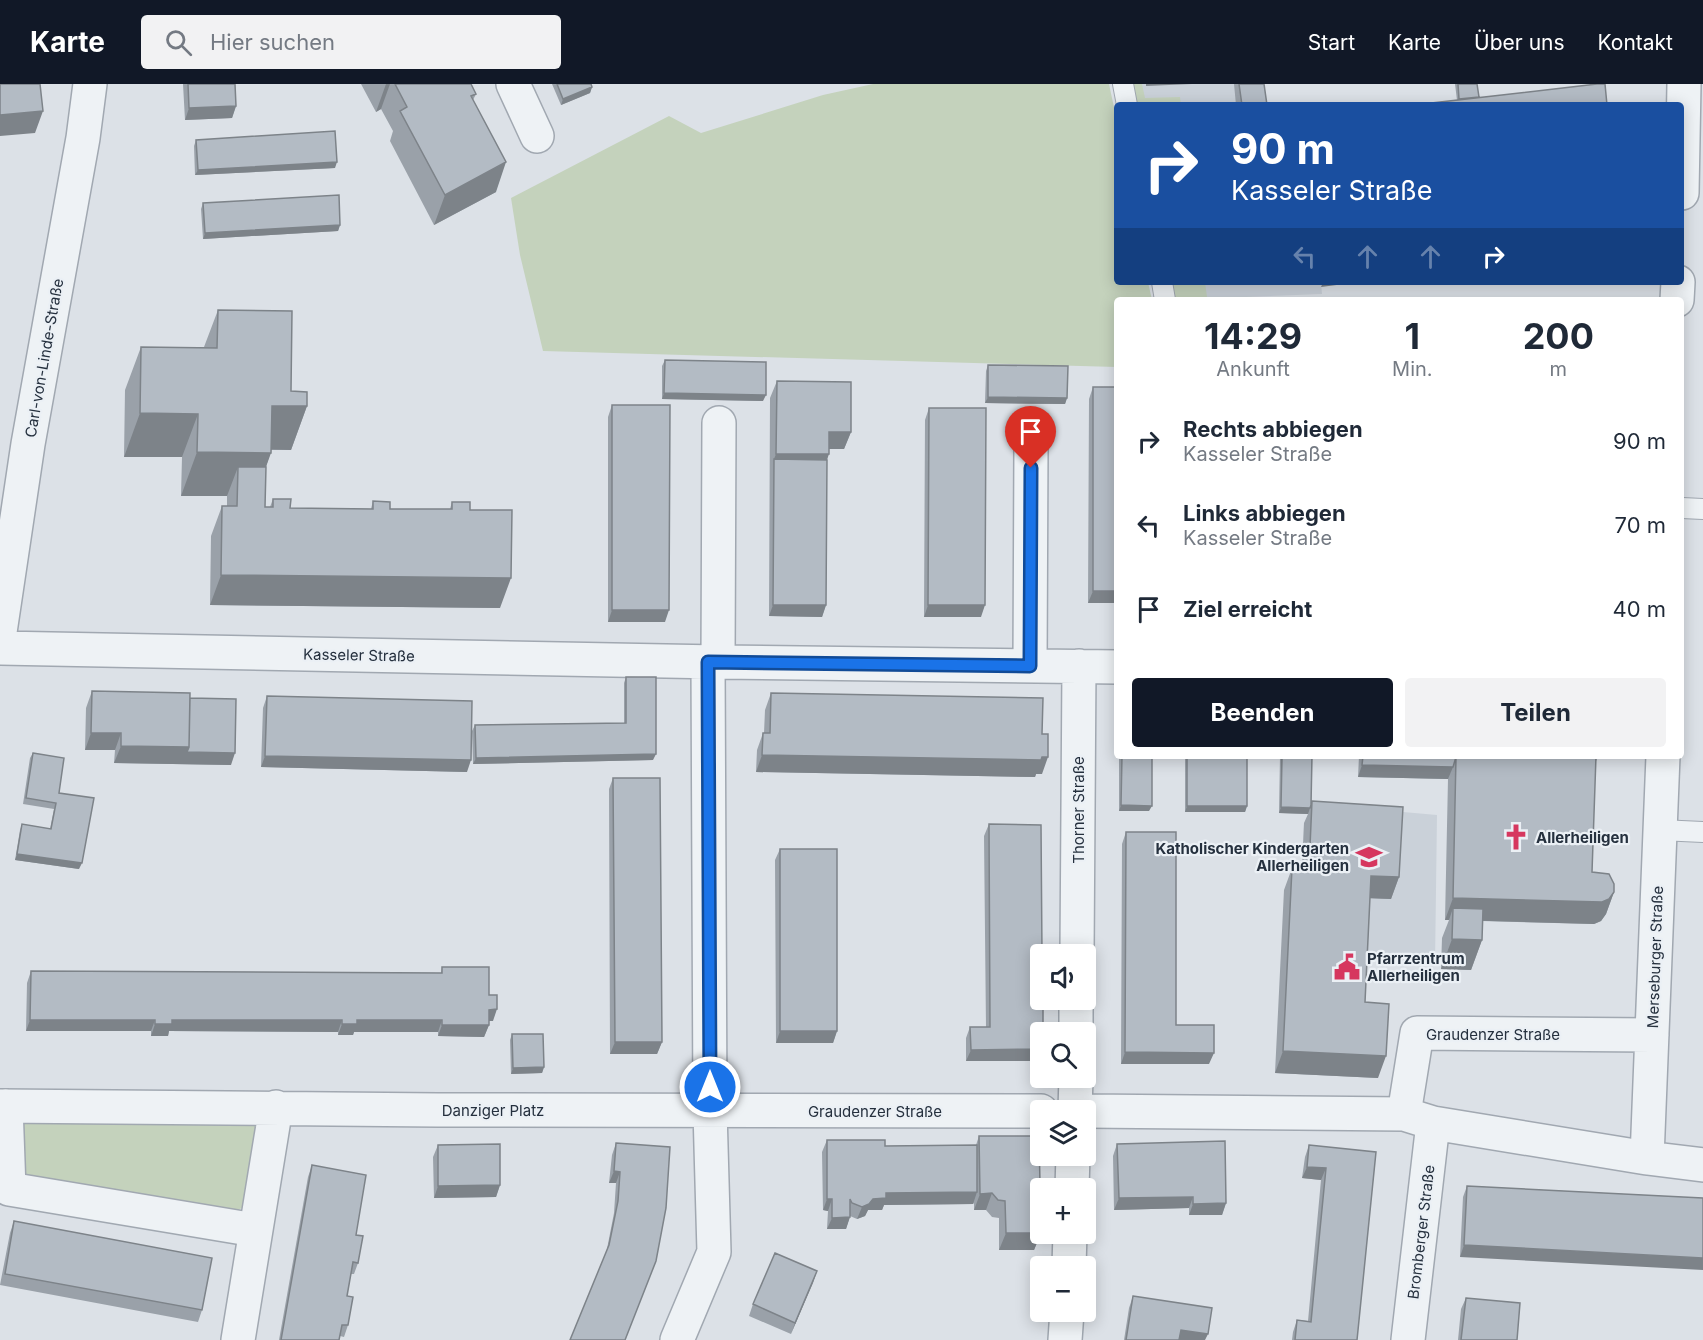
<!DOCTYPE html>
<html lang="de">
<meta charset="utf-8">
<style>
:root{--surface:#fff;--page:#f2f2f3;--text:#1f2937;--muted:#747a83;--accent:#111827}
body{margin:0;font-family:Inter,sans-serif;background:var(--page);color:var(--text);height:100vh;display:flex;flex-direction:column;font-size:22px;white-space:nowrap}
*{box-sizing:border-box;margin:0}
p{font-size:20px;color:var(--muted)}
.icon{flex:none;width:33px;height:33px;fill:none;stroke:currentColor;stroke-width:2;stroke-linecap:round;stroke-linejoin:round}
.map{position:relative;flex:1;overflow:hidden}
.drawer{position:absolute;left:1114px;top:213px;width:570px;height:462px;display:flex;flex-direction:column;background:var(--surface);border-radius:6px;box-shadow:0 3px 15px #0003}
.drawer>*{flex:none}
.guide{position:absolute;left:1114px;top:18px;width:570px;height:183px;border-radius:6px;box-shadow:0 3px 15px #0003;background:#1a4fa0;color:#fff;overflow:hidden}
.controls{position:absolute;left:1030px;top:860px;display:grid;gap:12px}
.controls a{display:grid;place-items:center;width:66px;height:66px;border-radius:6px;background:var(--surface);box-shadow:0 3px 15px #0003;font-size:30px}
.pin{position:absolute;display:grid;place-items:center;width:51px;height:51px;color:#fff;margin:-62px -26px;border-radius:50% 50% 50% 0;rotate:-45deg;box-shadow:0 0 6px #0007}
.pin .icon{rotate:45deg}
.me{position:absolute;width:66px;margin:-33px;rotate:0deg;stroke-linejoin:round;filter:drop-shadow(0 0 4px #0008)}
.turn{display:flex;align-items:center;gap:21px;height:126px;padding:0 18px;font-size:27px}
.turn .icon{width:78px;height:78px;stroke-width:2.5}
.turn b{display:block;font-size:42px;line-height:51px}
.lanes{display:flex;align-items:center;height:57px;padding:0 18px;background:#0003;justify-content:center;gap:30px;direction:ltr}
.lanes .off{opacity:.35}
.eta{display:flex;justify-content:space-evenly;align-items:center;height:102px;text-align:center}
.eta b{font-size:36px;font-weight:700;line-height:42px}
.primary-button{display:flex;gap:12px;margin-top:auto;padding:12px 18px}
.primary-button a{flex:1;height:69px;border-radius:6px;background:var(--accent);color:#fff;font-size:24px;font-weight:700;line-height:69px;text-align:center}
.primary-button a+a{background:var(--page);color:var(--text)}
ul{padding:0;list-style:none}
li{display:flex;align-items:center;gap:18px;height:84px;padding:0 18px}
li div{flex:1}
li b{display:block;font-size:22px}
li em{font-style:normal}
header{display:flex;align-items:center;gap:36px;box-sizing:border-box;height:84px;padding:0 30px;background:var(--accent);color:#fff}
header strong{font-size:28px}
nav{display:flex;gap:33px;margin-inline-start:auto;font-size:21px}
.search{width:420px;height:54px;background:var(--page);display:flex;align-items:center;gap:15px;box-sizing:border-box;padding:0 21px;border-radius:6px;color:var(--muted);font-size:22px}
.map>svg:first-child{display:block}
.built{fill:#cad1d9}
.green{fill:#c4d2bc}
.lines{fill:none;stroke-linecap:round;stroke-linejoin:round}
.service-casing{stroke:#a1a8b1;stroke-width:22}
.minor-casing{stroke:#a1a8b1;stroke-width:36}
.service{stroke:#eef2f5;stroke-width:20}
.minor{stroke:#eef2f5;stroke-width:33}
.wall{fill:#9aa1a9}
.shaded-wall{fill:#7d8389}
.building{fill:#b3bbc4;stroke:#7d8389;stroke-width:1.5}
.route-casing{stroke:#114b97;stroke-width:15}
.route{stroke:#1a73e8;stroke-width:10}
.labels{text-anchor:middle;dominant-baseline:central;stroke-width:4.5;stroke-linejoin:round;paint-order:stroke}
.street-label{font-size:15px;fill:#25303e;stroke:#ebf0f5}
.poi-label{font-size:15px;font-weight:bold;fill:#25303e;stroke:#ebf0f5;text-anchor:start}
</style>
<header>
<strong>Karte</strong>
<div class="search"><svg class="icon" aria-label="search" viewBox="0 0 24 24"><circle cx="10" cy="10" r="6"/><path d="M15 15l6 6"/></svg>Hier suchen</div>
<nav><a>Start</a><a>Karte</a><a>Über uns</a><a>Kontakt</a></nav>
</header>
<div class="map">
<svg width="1703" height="1256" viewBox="0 0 1703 1256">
<rect width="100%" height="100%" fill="#dce1e7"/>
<path class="built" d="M1131,0H1260L1262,21H1135Z
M1165,198H1321L1322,210L1169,216Z
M1324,721L1437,731L1435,880L1360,872L1301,807L1304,739Z"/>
<path class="green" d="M873,0H1109L1118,42V198H1148L1152,216H1118L1117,283L543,267L520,171L511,114L669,32L701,49L823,11Z
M1131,0H1142L1145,14L1180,13L1181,21H1135Z
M1165,198H1205L1207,213L1169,216Z
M240,1029L258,1041L244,1123L234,1128L55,1099L26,1091L19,1082L22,1037Z"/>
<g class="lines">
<g class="service-casing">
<path id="service" d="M1123,0L1127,21
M1162,198L1165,216
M1682,424L1703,425
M1660,746L1703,748"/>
</g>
<g class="minor-casing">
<path id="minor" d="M513,0L537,52
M1682,109L1684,0
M1677,216L1678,198
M0,548L28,360L83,54L90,0
M0,564L718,578L1118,583
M718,578L719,339
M1030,582L1031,362
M1077,870L1079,582
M1076,948V915
M0,1022L438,1026L1041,1027
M6,1022L9,1105L255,1146
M1075,1026L1076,993
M1086,1027L1404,1030L1433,1039L1647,1074L1703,1081
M1404,1030L1417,949L1652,951
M1647,1074L1663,672
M1072,1104L1073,1071
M1069,1182L1070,1149
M238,1256L276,1023
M677,1256L714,1168L710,1027L708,578
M1065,1256L1067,1227
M1408,1256L1433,1039"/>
</g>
<use href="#service" class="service"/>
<use href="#minor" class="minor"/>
</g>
<path class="wall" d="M183,0H235L236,22L232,34L185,36Z
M361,0H471L476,10L473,16L496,108L434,141L390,57L393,47L381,25L376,28Z
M552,0H591L592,3L590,9L561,21Z
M1234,0H1264L1267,21H1236Z
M1455,0H1477L1479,13L1607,21H1422L1423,20L1457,16Z
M196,56L335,84L195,91L194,62Z
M203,119L340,141L338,147L203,155L201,125Z
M218,226L291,307L307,322L291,366H271L266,383L265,423H270L273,415L290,424L371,425L373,417L390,425H450L452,418L470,426L500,524L210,521L211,452L222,422H227V412H181L182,373H124L125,306L141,263H204Z
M665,276L763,317L662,315V282Z
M988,281L1067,314L1065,320L985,319L986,287Z
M777,297L851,348L844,365H829L827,376L826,521L822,533L769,532L770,314Z
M1093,303L1118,519H1088L1089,315Z
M612,321L665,538H608V333Z
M929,324L981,533H924L925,336Z
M626,593L653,676L473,680L472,647L475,641L624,639V599Z
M92,607L190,614L231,681L114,679L115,666H85L86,624Z
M771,609L1042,690H1036L1035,693L756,688L757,666L763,649H764L765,626Z
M267,612L467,688L261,683L263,624Z
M33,669L59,709L79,785L15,776L20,746L22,740L50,745L54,725L23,720L30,674Z
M1119,672H1152L1149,727H1119Z
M1185,672H1247V722L1245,728H1185Z
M1280,672H1312L1311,721L1312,717L1399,793L1391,815L1370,814L1365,918L1378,994L1275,989L1284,806L1292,784L1302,785L1304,739L1308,730L1279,729Z
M1359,672H1598L1595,680L1592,788L1614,808L1606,830L1601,837L1594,840L1482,837V856L1471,886L1441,885L1442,854L1449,836H1445L1448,695L1358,693Z
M613,694L662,958L657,970H610L609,705Z
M989,740L1041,948V971L1039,977H966V954L970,943H986L984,752Z
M1126,748L1176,941L1209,980H1121L1122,760Z
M780,765L837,947L833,959H776L775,776Z
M442,883L489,911L493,937H489V941L484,953L438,952V948H354L353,951H338V948L169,947L168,952H151V947H26L27,899L31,887L441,889Z
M512,950L544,983L542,989L511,990L510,956Z
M979,1052L1041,1149L1034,1166H999V1134L992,1133L986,1126H974V1119L973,1120L884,1121L882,1126H868L865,1132L857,1135L850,1132L846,1145H827L828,1127L823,1126L822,1068L827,1056L885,1062L976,1061Z
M616,1059L670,1063L606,1170L614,1129L616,1099H609L612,1071Z
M1117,1060L1226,1119L1222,1131H1189V1124L1114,1126L1113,1072Z
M438,1061L500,1101L496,1113L434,1114L433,1073Z
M1309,1061L1376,1068L1357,1256H1292L1293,1248L1297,1236L1308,1237L1321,1096L1302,1094L1305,1073Z
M312,1081L356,1151L358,1179L354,1190H351L347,1212L348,1241L344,1253L340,1252L339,1256H279L308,1093Z
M1467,1102L1703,1114L1460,1173L1463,1113Z
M14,1137L202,1226L198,1238L0,1201L10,1149Z
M817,1187L791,1250L749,1232L753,1220Z
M1133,1212L1205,1256H1124L1129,1224Z
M1466,1214L1517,1256H1458L1461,1225Z"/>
<path class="shaded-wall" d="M386,0H390L381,25L376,28Z
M1146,0H1192L1146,2Z
M592,3L590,9L561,21L563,15Z
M236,22L232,34L185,36L189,24Z
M43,27L35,49L0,52V31Z
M337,78L335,84L195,91L198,86Z
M506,78L496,108L434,141L445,111Z
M340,141L338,147L203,155L205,149Z
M1323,198H1360L1321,203Z
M1382,198H1409L1380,201Z
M664,309L766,311L763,317L662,315Z
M988,313L1067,314L1065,320L985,319Z
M272,322H307L291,366L256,365Z
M140,329L198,330L182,373H124Z
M829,348H851L844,365H823Z
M197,368L271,369L255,413L238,383L227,412H181Z
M776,370H829L823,387L774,375Z
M221,491L511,494L500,524L210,521Z
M1093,507H1118V519H1088Z
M773,521H826L822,533L769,532Z
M928,521H985L981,533H924Z
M612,526H669L665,538H608Z
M91,649H121L115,666H85Z
M121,662L189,663L235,669L231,681L114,679Z
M656,670L653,676L473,680L476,674Z
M762,671L1042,673H1048L1042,690H1036L1035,693L756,688Z
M265,672L471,676L467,688L261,683Z
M1362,681L1453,683L1448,695L1358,693Z
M1121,721L1152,722L1149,727H1119Z
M1187,722H1247L1245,728H1185Z
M1281,723L1310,724L1308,730L1279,729Z
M17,770L82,779L79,785L15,776Z
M1371,792L1399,793L1391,815L1363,814Z
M1614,808L1606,830L1601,837L1594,840L1453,836V824L1449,836H1445L1453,814Z
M1452,855L1482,856L1471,886L1441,885Z
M497,925L493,937H484L489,926Z
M30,936H155L151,947H26Z
M172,936H342L338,948L169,947L168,952H151L155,940Z
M357,936H442L438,948H354L353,951H338L342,940Z
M442,941H489L484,953L438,952Z
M780,947H837L833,959H776Z
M615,958H662L657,970H610Z
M1041,965V971L1039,977H966L971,966Z
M1283,967L1386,972L1378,994L1275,989Z
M1125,968L1214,969L1209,980H1121Z
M544,983L542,989L511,990L513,984Z
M1307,1083L1326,1084L1321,1096L1302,1094Z
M614,1087L620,1088L616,1099H609Z
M500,1101L496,1113L434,1114L438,1102Z
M977,1108L973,1120L884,1121L882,1126H868L865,1132L857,1135L862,1123L873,1115L886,1109Z
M992,1109L986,1126H974L980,1110Z
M1193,1113L1189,1124L1114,1126L1119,1114Z
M827,1115H832L828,1127L823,1126Z
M1226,1119L1222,1131H1189L1193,1120Z
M850,1133L846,1145H827L832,1134Z
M1006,1149H1041L1034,1166H999Z
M1464,1161L1703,1174V1186L1460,1173Z
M817,1187L813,1199L791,1250L795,1239Z
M1181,1246L1208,1250L1205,1256H1177Z"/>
<path class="building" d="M0,0H40L43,27L0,31Z
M188,0H235L236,22L189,24Z
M395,0H471L476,10L471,12L506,78L445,111L400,27L407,23Z
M557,0H591L592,3L563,15Z
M1239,0H1264L1267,21H1242Z
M1458,0H1477L1479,13L1459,15Z
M1597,0H1605L1607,21H1423V20Z
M335,47L337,78L198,86L196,56Z
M339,111L340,141L205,149L203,119Z
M218,226L292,227L291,307L307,308V322H272L271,369L197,368L198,330L140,329L141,263L217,264Z
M665,276L766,278V311L664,309Z
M988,281L1068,282L1067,314L988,313Z
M777,297L851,298V348H829V370H776Z
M1093,303H1118V507H1093Z
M612,321H670L669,526H612Z
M929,324H986L985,521H928Z
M774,375L827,376L826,521H773Z
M238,383H266L265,423H273V415H291L290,424L373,425V417L390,418V425H452V418H470V426H512L511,494L221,491L222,422H237Z
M626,593H656V670L476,674L475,641L626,639Z
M92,607L190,609L189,663L121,662V649H91Z
M771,609L1043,614L1042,650H1048V673H1042L1041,676L762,671L763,649H770Z
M267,612L472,617L471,676L265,672Z
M190,614L236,615L235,669L187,668L189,663Z
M33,669L64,674L59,709L94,714L82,779L17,770L22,740L51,745L56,719L26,714Z
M1122,672H1152V722L1121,721Z
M1187,672H1247V722H1187Z
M1282,672H1312L1311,721L1310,724L1281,723Z
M1363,672H1495V674L1456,673L1453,683L1362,681Z
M1498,672H1596L1592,788L1609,790L1614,800V808L1609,815L1602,818L1453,814L1456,673L1498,674Z
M613,694H660L662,958H615Z
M1312,717L1403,723L1399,793L1371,792L1365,918L1389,920L1386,972L1283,967L1292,784L1309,785Z
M989,740L1041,741L1042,870H1041V915H1043V948H1041V965L971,966L970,943H990Z
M1126,748H1176V941H1214V969L1125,968Z
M780,765H837V947H780Z
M1453,824L1483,825L1482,856L1452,855Z
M442,883H489V911H497V925L489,926V941H442V936H357V940H342V936H172V940H155V936H30L31,887L442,889Z
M512,950H543L544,983L513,984Z
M979,1052H1039L1041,1149H1006L1005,1117L998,1116L992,1109L980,1110Z
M827,1056H885V1062L977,1061V1108L886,1109V1114L873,1115L869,1120L862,1123L852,1119L850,1115V1133L832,1134V1115H827Z
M1225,1057L1226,1119L1193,1120V1113L1119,1114L1117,1060Z
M616,1059L670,1063L666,1124L656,1177L625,1256H570L609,1161L618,1117L620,1088L614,1087Z
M500,1060V1101L438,1102V1061Z
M1309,1061L1376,1068L1357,1256H1295L1297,1236L1311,1238L1326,1084L1307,1083Z
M312,1081L366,1091L356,1151L363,1152L358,1179L353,1178L347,1212L353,1213L348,1241H342L339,1256H281Z
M1467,1102L1703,1114V1174L1464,1161Z
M14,1137L212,1174L202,1226L5,1190Z
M775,1169L817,1187L795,1239L753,1220Z
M1133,1212L1212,1224L1208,1250L1181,1246L1179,1256H1126Z
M1466,1214L1520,1219L1517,1256H1461Z"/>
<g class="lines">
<g class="route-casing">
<path id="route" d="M710,1003L708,578L1030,582L1031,384"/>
</g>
<use href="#route" class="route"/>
</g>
<defs>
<g id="church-bare" transform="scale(2.07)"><path d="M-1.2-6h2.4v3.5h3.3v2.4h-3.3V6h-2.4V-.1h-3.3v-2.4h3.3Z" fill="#d6375f" stroke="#ebf0f5" stroke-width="2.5" paint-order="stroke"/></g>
<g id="school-bare" transform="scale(2.07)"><path d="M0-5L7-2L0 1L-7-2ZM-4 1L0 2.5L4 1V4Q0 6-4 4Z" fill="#d6375f" stroke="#ebf0f5" stroke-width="2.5" paint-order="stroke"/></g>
<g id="civic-bare" transform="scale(2.07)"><path d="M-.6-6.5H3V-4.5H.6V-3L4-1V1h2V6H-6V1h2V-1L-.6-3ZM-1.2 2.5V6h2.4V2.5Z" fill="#d6375f" stroke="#ebf0f5" stroke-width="2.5" paint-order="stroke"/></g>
</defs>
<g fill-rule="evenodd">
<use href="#church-bare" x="1516" y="753"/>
<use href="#school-bare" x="1369" y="773"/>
<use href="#civic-bare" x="1347" y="883"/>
</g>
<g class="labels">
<g class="street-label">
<text transform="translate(44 274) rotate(-80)">Carl-von-Linde-Straße</text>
<text transform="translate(359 571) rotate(1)">Kasseler Straße</text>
<text transform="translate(1078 726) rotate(-90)">Thorner Straße</text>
<text transform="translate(1655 873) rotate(-88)">Merseburger Straße</text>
<text x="1493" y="950">Graudenzer Straße</text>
<text x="493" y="1026">Danziger Platz</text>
<text x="875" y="1027">Graudenzer Straße</text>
<text transform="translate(1421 1148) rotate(-83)">Bromberger Straße</text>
</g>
<g class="poi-label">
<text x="1536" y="753">Allerheiligen</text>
<text x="1349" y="764" text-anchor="end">Katholischer Kindergarten<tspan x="1349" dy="17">Allerheiligen</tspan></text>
<text x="1367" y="874">Pfarrzentrum<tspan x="1367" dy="17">Allerheiligen</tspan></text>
</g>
</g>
</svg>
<div class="controls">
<a><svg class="icon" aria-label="sound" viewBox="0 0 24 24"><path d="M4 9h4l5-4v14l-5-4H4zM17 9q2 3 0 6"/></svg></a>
<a><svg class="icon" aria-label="search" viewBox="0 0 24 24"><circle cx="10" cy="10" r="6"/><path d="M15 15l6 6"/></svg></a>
<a><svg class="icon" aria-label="layers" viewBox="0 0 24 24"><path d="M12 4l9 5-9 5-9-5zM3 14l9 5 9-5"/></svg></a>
<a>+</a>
<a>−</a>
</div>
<div class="pin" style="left:1031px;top:384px;background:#d93025"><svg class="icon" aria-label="arrive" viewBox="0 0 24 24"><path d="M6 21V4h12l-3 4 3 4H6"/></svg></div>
<svg class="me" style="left:710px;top:1003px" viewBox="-20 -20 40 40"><circle r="17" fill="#1a73e8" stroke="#fff" stroke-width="3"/><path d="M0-11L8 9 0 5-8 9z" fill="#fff"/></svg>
<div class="guide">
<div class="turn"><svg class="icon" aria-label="right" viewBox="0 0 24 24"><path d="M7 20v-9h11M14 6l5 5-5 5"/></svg><div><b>90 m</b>Kasseler Straße</div></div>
<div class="lanes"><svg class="icon off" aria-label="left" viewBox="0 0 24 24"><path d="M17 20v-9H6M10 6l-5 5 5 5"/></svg><svg class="icon off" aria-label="ahead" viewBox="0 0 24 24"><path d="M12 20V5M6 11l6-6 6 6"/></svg><svg class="icon off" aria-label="ahead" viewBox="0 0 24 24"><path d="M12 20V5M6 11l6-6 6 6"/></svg><svg class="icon" aria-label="right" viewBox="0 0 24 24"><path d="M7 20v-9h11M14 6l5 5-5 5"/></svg></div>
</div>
<section class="drawer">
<div class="eta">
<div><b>14:29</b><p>Ankunft</p></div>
<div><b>1</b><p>Min.</p></div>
<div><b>200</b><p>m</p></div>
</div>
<ul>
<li><svg class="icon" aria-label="right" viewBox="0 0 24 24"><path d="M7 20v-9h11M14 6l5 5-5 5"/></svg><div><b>Rechts abbiegen</b><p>Kasseler Straße</p></div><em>90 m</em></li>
<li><svg class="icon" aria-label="left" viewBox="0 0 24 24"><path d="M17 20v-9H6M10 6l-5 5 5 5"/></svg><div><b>Links abbiegen</b><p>Kasseler Straße</p></div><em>70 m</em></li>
<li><svg class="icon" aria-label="arrive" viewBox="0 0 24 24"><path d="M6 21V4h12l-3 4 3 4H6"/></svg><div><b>Ziel erreicht</b></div><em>40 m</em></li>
</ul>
<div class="primary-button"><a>Beenden</a><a>Teilen</a></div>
</section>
</div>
